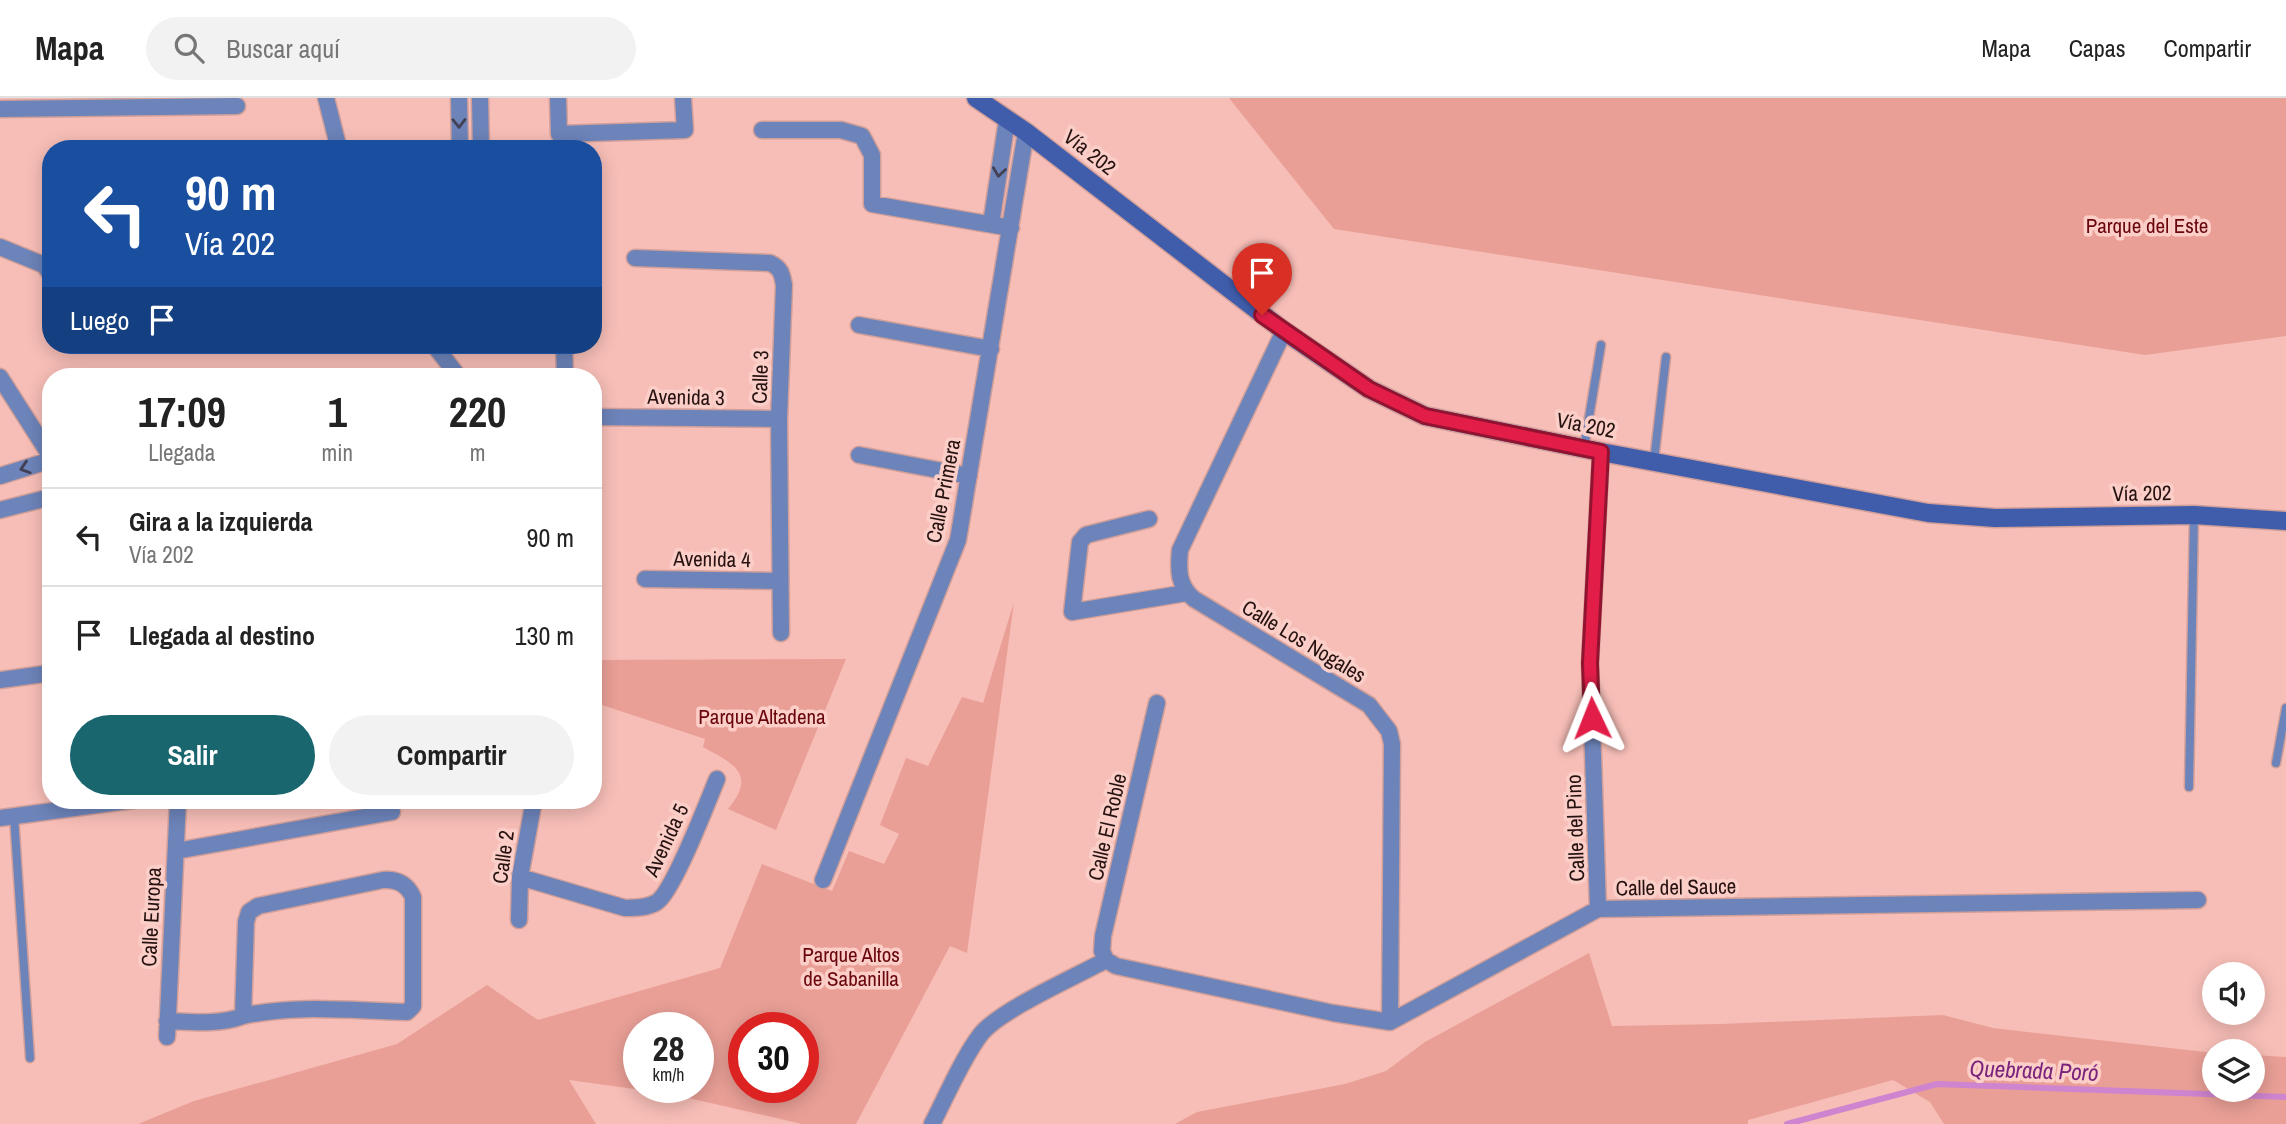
<!DOCTYPE html>
<html lang="es">
<meta charset="utf-8">
<style>
:root{--surface:#fff;--page:#f2f2f2;--text:#222;--muted:#767676;--line:#e0e0e0;--accent:#19666f}
body{margin:0;font-family:"Archivo Narrow",sans-serif;background:var(--page);color:var(--text);height:100vh;display:flex;flex-direction:column;font-size:26px;white-space:nowrap}
*{box-sizing:border-box;margin:0}
p{font-size:23px;color:var(--muted)}
.icon{flex:none;width:38px;height:38px;fill:none;stroke:currentColor;stroke-width:2;stroke-linecap:round;stroke-linejoin:round}
.map{position:relative;flex:1;overflow:hidden}
.details{position:absolute;left:42px;top:270px;width:560px;height:441px;display:flex;flex-direction:column;background:var(--surface);border-radius:28px;box-shadow:0 4px 18px #0003}
.details>*{flex:none}
.banner{position:absolute;left:42px;top:42px;width:560px;height:214px;border-radius:28px;box-shadow:0 4px 18px #0003;background:#1a4fa0;color:#fff;overflow:hidden}
.buttons{position:absolute;left:2202px;top:864px;display:grid;gap:14px}
.buttons a{display:grid;place-items:center;width:63px;height:63px;border-radius:50%;background:var(--surface);box-shadow:0 4px 18px #0003;font-size:35px}
.speed{position:absolute;left:623px;top:914px;display:flex;gap:14px;font-size:35px;font-weight:700;text-align:center}
.speed>*{display:grid;place-content:center;width:91px;height:91px;border-radius:50%;background:var(--surface);box-shadow:0 4px 18px #0003;line-height:1}
.speed small{font-size:18px;font-weight:400}
.speed .limit{border:10px solid #d22;background:#fff;color:#111}
.pin{position:absolute;display:grid;place-items:center;width:60px;height:60px;color:#fff;margin:-72px -30px;border-radius:50% 50% 50% 0;rotate:-45deg;box-shadow:0 0 7px #0007}
.pin .icon{rotate:45deg}
.me{position:absolute;width:77px;margin:-38px;rotate:358deg;stroke-linejoin:round;filter:drop-shadow(0 0 5px #0008)}
.turn{display:flex;align-items:center;gap:24px;height:147px;padding:0 28px;font-size:32px}
.turn .icon{width:91px;height:91px;stroke-width:2.5}
.turn b{display:block;font-size:49px;line-height:60px}
.then{display:flex;align-items:center;height:66px;padding:0 28px;background:#0003;gap:14px;font-size:26px}
.eta{display:flex;justify-content:space-evenly;align-items:center;height:119px;text-align:center}
.eta b{font-size:42px;font-weight:700;line-height:49px}
.primary-button{display:flex;gap:14px;margin-top:auto;padding:14px 28px}
.primary-button a{flex:1;height:80px;border-radius:42px;background:var(--accent);color:#fff;font-size:28px;font-weight:700;line-height:80px;text-align:center}
.primary-button a+a{background:var(--page);color:var(--text)}
ul{padding:0;list-style:none}
li{display:flex;align-items:center;gap:21px;height:98px;padding:0 28px;border-top:2px solid var(--line)}
li div{flex:1}
li b{display:block;font-size:26px}
li em{font-style:normal}
header{display:flex;align-items:center;gap:42px;box-sizing:border-box;height:98px;padding:0 35px;background:var(--surface);border-bottom:2px solid var(--line)}
header strong{font-size:33px}
nav{display:flex;gap:38px;margin-inline-start:auto;font-size:24px}
.search{width:490px;height:63px;background:var(--page);display:flex;align-items:center;gap:18px;box-sizing:border-box;padding:0 24px;border-radius:38px;color:var(--muted);font-size:26px}
.map>svg:first-child{display:block}
.green{fill:#e99f96;fill-rule:evenodd}
.lines{fill:none;stroke-linecap:round;stroke-linejoin:round}
.stream{stroke:#ce84ce;stroke-width:6}
.service-casing{stroke:#d19f99;stroke-width:11}
.minor-casing{stroke:#d19f99;stroke-width:19}
.secondary-casing{stroke:#d19f99;stroke-width:21}
.service{stroke:#6d84ba;stroke-width:8}
.minor{stroke:#6d84ba;stroke-width:16}
.secondary{stroke:#405dac;stroke-width:18}
.oneway{stroke:#424054}
.route-casing{stroke:#92132f;stroke-width:18}
.route{stroke:#e11d48;stroke-width:12}
.labels{text-anchor:middle;dominant-baseline:central;stroke-width:7;stroke-linejoin:round;paint-order:stroke}
.street-label{font-size:21px;fill:#251210;stroke:#fccec8}
.park-label{font-size:21px;fill:#69060b;stroke:#fccec8}
.water-label{font-size:23px;font-style:italic;fill:#7a237d;stroke:#fccec8}
</style>
<header>
<strong>Mapa</strong>
<div class="search"><svg class="icon" aria-label="search" viewBox="0 0 24 24"><circle cx="10" cy="10" r="6"/><path d="M15 15l6 6"/></svg>Buscar aquí</div>
<nav><a>Mapa</a><a>Capas</a><a>Compartir</a></nav>
</header>
<div class="map">
<svg width="2286" height="1026" viewBox="0 0 2286 1026">
<rect width="100%" height="100%" fill="#f7beb7"/>
<path class="green" d="M1229,0H2286V238L2145,257L1334,131Z
M1014,504L967,855L950,848L856,1026H802L671,996L569,982L596,1026H138L194,1003L397,946L487,887L538,922L720,870L762,766L832,793L849,753L884,766L899,736L880,727L906,660L928,668L962,599L983,605ZM639,929H698V989H639ZM744,929H803V989H744Z
M846,561L776,732L728,711C757,676 734,666 703,649L705,641L593,604V562Z
M1589,855L1612,928L1721,926L1943,917L1993,930L2214,955V992H2252V957L2286,959V1026H1944L1930,1004L1893,982L1748,1022V1026H1175L1197,1014L1345,986L1386,973L1425,944Z"/>
<g class="lines">
<path class="stream" d="M1787,1026L1937,986L2286,999"/>
<g class="service-casing">
<path id="service" d="M1584,350L1601,247
M1654,363L1666,259
M2276,665L2286,610
M2189,689L2194,417
M14,718L30,960"/>
</g>
<g class="minor-casing">
<path id="minor" d="M326,0L339,51
M459,0L460,51
M480,0L481,51
M558,0L559,36L685,32L683,0
M0,11L237,8
M762,32H841L862,38L872,57V106L1011,130
M991,126L1007,22
M0,149L44,167L51,177
M635,160L770,165C781,170 782,176 784,187L779,321L781,535
M859,227L991,251
M1284,233L1180,452C1178,472 1178,488 1194,501L1369,607L1389,633L1392,646L1390,924
M434,247L458,278
M564,247L565,278
M0,279L51,359
M593,319L779,321
M859,357L969,378
M0,378L51,362
M0,412L51,399
M1149,421L1086,437L1080,444L1072,514L1186,495
M645,481L779,483
M0,582L51,575
M0,720L134,702
M176,753L392,714
M520,779L625,810C635,810 648,810 657,804C674,792 707,705 717,681
M383,782C397,781 407,786 413,799V908L407,914C353,913 296,906 243,918L246,824L249,814L258,808Z
M823,782L958,442L1026,34
M1598,811L1590,565L1601,354
M519,822L520,779L534,702
M1106,862L1116,868L1333,915L1390,924L1598,811L2198,802
M1106,862L1102,853L1103,838L1157,605
M167,923C192,924 219,927 243,918
M167,939L178,702
M932,1026C946,999 963,959 981,936C1000,912 1077,878 1106,862"/>
</g>
<g class="secondary-casing">
<path id="secondary" d="M976,0L1026,34L1284,233L1369,291L1425,318L1601,354L1928,415L1995,420L2194,417L2286,423"/>
</g>
<use href="#service" class="service"/>
<use href="#minor" class="minor"/>
<use href="#secondary" class="secondary"/>
</g>
<defs><path id="oneway-chevron" d="M-2-3.5L2.5 0L-2 3.5" fill="none" stroke-width="1.6" stroke-linecap="round" stroke-linejoin="round" transform="scale(1.75)"/></defs>
<g class="oneway">
<use href="#oneway-chevron" transform="translate(459 25) rotate(89)"/>
<use href="#oneway-chevron" transform="translate(999 74) rotate(98)"/>
<use href="#oneway-chevron" transform="translate(25 370) rotate(162)"/>
</g>
<g class="lines">
<g class="route-casing">
<path id="route" d="M1262,217L1369,291L1425,318L1601,354L1590,565L1592,620"/>
</g>
<use href="#route" class="route"/>
</g>
<g class="labels">
<g class="street-label">
<text transform="translate(1090 54) rotate(38)">Vía 202</text>
<text transform="translate(760 279) rotate(-88)">Calle 3</text>
<text transform="translate(686 299) rotate(1)">Avenida 3</text>
<text transform="translate(1586 327) rotate(11)">Vía 202</text>
<text transform="translate(943 393) rotate(-79)">Calle Primera</text>
<text transform="translate(2142 395) rotate(-1)">Vía 202</text>
<text transform="translate(712 461) rotate(1)">Avenida 4</text>
<text transform="translate(1304 543) rotate(31)">Calle Los Nogales</text>
<text transform="translate(1107 729) rotate(-77)">Calle El Roble</text>
<text transform="translate(1575 730) rotate(-92)">Calle del Pino</text>
<text transform="translate(666 742) rotate(-65)">Avenida 5</text>
<text transform="translate(503 759) rotate(-82)">Calle 2</text>
<text transform="translate(1676 789) rotate(-1)">Calle del Sauce</text>
<text transform="translate(151 819) rotate(-87)">Calle Europa</text>
</g>
<g class="park-label">
<text x="2147" y="127">Parque del Este</text>
<text x="762" y="618">Parque Altadena</text>
<text x="851" y="856">Parque Altos<tspan x="851" dy="24">de Sabanilla</tspan></text>
</g>
<g class="water-label">
<text transform="translate(2034 972) rotate(2)">Quebrada Poró</text>
</g>
</g>
</svg>
<div class="buttons">
<a><svg class="icon" aria-label="sound" viewBox="0 0 24 24"><path d="M4 9h4l5-4v14l-5-4H4zM17 9q2 3 0 6"/></svg></a>
<a><svg class="icon" aria-label="layers" viewBox="0 0 24 24"><path d="M12 4l9 5-9 5-9-5zM3 14l9 5 9-5"/></svg></a>
</div>
<div class="speed"><div>28<small>km/h</small></div><div class="limit">30</div></div>
<div class="pin" style="left:1262px;top:217px;background:#d93025"><svg class="icon" aria-label="arrive" viewBox="0 0 24 24"><path d="M6 21V4h12l-3 4 3 4H6"/></svg></div>
<svg class="me" style="left:1592px;top:620px" viewBox="-20 -20 40 40"><path d="M0-17L14 15 0 8-14 15z" fill="#e11d48" stroke="#fff" stroke-width="4"/></svg>
<div class="banner">
<div class="turn"><svg class="icon" aria-label="left" viewBox="0 0 24 24"><path d="M17 20v-9H6M10 6l-5 5 5 5"/></svg><div><b>90 m</b>Vía 202</div></div>
<div class="then">Luego<svg class="icon" aria-label="arrive" viewBox="0 0 24 24"><path d="M6 21V4h12l-3 4 3 4H6"/></svg></div>
</div>
<section class="details">
<div class="eta">
<div><b>17:09</b><p>Llegada</p></div>
<div><b>1</b><p>min</p></div>
<div><b>220</b><p>m</p></div>
</div>
<ul>
<li><svg class="icon" aria-label="left" viewBox="0 0 24 24"><path d="M17 20v-9H6M10 6l-5 5 5 5"/></svg><div><b>Gira a la izquierda</b><p>Vía 202</p></div><em>90 m</em></li>
<li><svg class="icon" aria-label="arrive" viewBox="0 0 24 24"><path d="M6 21V4h12l-3 4 3 4H6"/></svg><div><b>Llegada al destino</b></div><em>130 m</em></li>
</ul>
<div class="primary-button"><a>Salir</a><a>Compartir</a></div>
</section>
</div>
